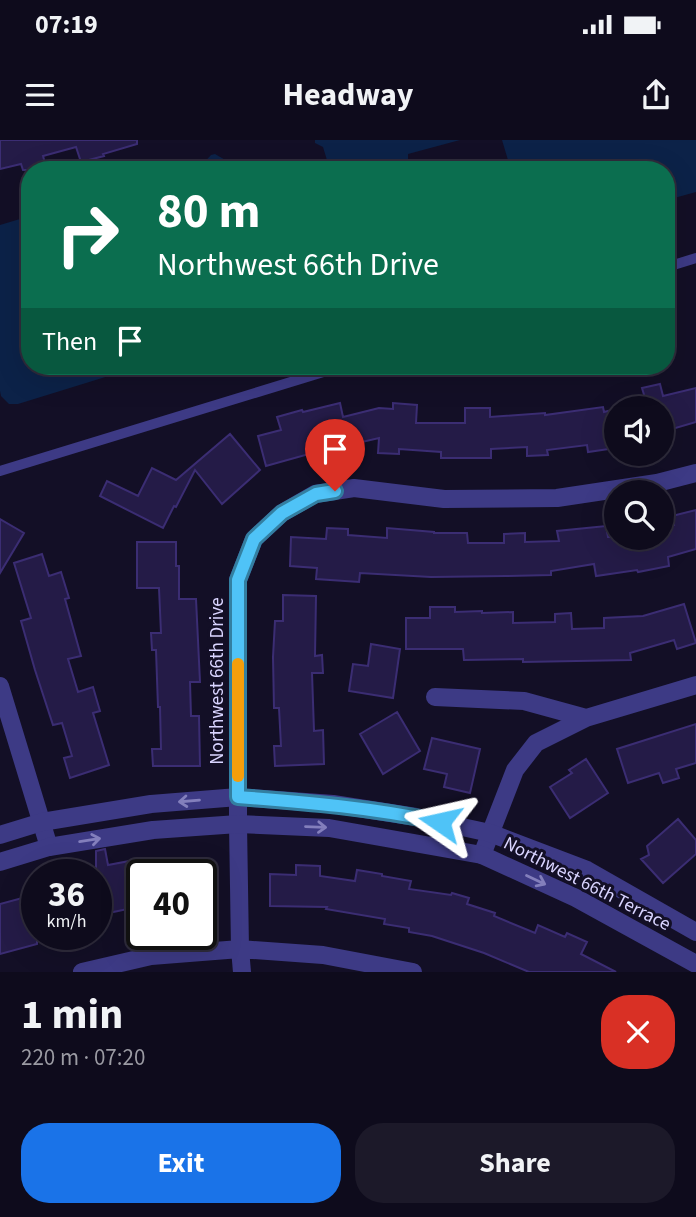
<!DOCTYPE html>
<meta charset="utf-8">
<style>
:root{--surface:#0e0b1c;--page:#1c1929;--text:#f1f3f6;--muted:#9b9ba3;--line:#2e2b3b;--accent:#1a73e8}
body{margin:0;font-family:"Source Sans 3",sans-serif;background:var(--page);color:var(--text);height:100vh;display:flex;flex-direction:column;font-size:26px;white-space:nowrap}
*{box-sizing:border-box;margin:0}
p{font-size:23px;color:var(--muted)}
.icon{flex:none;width:38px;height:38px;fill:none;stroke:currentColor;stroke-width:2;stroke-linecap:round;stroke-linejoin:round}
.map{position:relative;height:832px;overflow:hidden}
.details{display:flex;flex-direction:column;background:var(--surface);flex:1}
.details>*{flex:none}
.top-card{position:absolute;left:21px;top:21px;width:654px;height:214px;border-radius:28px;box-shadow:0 7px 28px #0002,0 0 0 2px var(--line);background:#0b6e4f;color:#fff;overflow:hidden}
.tools{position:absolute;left:604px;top:256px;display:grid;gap:14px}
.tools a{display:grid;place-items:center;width:70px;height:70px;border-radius:50%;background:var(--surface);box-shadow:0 7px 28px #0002,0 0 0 2px var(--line);font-size:35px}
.speed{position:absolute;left:21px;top:719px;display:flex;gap:14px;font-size:35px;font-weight:700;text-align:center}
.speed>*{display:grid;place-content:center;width:91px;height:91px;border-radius:50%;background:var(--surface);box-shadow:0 7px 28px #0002,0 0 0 2px var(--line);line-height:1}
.speed small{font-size:18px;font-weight:400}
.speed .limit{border:4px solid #111;border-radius:10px;background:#fff;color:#111}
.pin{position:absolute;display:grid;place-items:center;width:60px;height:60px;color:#fff;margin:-72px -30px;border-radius:50% 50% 50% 0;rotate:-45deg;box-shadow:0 0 7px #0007}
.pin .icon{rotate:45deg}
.me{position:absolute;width:77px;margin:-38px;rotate:281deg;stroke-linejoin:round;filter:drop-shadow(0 0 5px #0008)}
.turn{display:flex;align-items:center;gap:24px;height:147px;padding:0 21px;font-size:32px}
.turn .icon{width:91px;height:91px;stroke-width:2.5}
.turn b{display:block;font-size:49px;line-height:60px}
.then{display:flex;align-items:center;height:66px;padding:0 21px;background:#0003;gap:14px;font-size:26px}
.round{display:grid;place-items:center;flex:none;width:74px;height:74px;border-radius:28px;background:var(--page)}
.head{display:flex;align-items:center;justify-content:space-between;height:119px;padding:0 21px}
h1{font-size:42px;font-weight:700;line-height:52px}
.button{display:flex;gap:14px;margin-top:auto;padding:14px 21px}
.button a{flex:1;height:80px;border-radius:28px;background:var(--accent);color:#fff;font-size:28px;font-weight:700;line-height:80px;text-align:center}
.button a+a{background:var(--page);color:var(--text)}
.status{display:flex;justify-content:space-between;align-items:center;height:49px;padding:0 35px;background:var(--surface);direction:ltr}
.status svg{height:19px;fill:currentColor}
header{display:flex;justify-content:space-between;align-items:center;height:91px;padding:0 21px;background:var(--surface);font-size:32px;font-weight:700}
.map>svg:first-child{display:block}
.water{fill:#0c2248}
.building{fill:#241b47;stroke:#3b2d73;stroke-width:2}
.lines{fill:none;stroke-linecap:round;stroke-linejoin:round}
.service{stroke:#3d3a85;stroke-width:10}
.minor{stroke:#3d3a85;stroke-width:18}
.tertiary{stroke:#3d3a85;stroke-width:18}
.oneway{stroke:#837fbc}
.route-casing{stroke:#337fa1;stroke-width:18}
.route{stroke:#4fc3f7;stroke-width:12}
.slow{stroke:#f59e0b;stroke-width:12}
.labels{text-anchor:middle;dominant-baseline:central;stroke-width:6;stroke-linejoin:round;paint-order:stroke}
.street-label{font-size:19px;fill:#d9d4ff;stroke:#130f26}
</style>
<div class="status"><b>07:19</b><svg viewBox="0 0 49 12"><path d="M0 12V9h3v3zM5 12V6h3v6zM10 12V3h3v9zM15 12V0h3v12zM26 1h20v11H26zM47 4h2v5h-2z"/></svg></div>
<header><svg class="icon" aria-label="menu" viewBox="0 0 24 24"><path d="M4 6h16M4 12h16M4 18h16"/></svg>Headway<svg class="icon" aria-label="share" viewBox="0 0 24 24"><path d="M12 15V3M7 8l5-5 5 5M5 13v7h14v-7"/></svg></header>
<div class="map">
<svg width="696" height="832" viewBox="0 0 696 832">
<rect width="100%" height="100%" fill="#130f26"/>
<path class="water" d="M315,0H460L408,14V30H330L323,7L315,3Z
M502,0H696V52L667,60V30H511Z
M215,14L227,21V30H197L211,15Z
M30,76V226H141L18,264H9L1,256L0,251V85Z"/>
<path class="building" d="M0,0H137V4L103,14L104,16L81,22L76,7L43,16L47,30H23L21,24L0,29Z
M660,244L663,256L696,248V282L662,292V268H648L642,248Z
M340,263L343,277L379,268L393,269V263L417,265L416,283H465V268H490V277L545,273V275L603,267L604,272L616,269V308L588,312L587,305L547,310L548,315L527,316V307L491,309V318H441V312L399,309V314L378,313L379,298L323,311V310L266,326L258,296L281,290L277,277L302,270L303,272Z
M230,294L260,330L222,364L195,330L176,367L174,366L163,388L100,356L107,341L138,356L152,328L176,340Z
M696,370V409L668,417L669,426L638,432L637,430L596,436L594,424L551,431V435L506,436L431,437L360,433L359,442L316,439L317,428L290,426L291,397L326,399L327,388L348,389V395L387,398V388L434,392V393H467L468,403H504V394L525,393V402L559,401L557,391L606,386L608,397H662V387L674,385L672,376Z
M0,379L24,393L0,433Z
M137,402H176V426H179V459H196L200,542H190L191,576H199L200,626H153L152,609H161L160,567H158L156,510H152L151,493H161L159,448H137Z
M42,414L49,436L61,432L69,458L65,459L81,516L68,519L78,552L93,547L100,571L93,573L109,625L70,638L64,618L72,616L62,583L53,585L35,530L21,481L31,478L14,423Z
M283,455L316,456L315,516L322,515L323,533H312L314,591L323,590L324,624L275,626L274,606H281L279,568H274L273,517L275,481H283Z
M684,464L696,503L677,509L674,500L630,513L631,520L523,522V519L464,520L463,509H406V478H430V467H455V472L482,471V473L513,472V483L555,482V474L571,473L572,489L604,488V478L643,476Z
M371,504L400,509L393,558L349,551L353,524L368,526Z
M397,572L420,611L383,634L360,594Z
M696,584V623L676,629L679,638L663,643L659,633L628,643L617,609Z
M432,598L480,609L470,653L444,647L447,634L424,629Z
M586,619L608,653L570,678L550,647L572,633L569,630Z
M678,679L696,700V714L663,743L641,719L649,715L647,706Z
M105,709L108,725L140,719L144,735H142V766L99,775L96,758V711Z
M296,725L320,726V736L355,741L357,730L382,734V736L411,741L409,749L451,755L452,753L469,758L467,764L495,773L494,776L535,793L538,785L565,797L567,793L587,802L581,814L616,832H529L484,813L432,796L409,792V788L384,784L385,779L326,769L327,767L270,766V734L296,735Z
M37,754V804L0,814V764Z"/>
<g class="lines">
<path class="service" d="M667,127L696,118
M0,331L343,226"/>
<path class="minor" d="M0,546L49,707
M435,557L524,561L586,578L696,545
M482,715L515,630L536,603L586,578
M82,832L151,816L240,809L323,815L413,832
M242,832L240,809L238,684V440L254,399L282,373L315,354L354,348L444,359L557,358L657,343L696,333"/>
<path class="tertiary" d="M0,695L42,682L151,664L238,657L333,664L416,677L490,693L587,730L696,792
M0,722L49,707L153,690L238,684L329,688L482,715L576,758L696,824"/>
</g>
<defs><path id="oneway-shaft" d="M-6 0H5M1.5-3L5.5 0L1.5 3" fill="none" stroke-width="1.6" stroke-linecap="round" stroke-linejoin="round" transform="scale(1.75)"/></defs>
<g class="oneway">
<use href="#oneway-shaft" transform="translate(189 661) rotate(175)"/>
<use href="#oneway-shaft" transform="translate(316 687) rotate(2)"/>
<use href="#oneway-shaft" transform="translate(90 700) rotate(-9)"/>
<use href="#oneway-shaft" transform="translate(536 740) rotate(25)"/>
</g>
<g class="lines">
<g class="route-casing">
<path id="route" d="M335,351L316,354L282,373L254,399L238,440V657C306,662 374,668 440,682"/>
</g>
<use href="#route" class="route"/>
<path class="slow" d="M238,636V524"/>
</g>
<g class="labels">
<g class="street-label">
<text transform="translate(217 541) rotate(-90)">Northwest 66th Drive</text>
<text transform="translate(587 744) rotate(27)">Northwest 66th Terrace</text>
</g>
</g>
</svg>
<div class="tools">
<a><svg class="icon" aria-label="sound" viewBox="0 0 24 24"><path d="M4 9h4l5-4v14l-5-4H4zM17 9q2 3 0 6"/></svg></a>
<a><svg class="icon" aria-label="search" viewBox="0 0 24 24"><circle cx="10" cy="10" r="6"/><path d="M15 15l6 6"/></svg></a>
</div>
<div class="speed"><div>36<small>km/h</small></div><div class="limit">40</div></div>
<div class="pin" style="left:335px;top:351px;background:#d93025"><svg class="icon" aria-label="arrive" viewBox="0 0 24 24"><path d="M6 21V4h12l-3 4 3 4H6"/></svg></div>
<svg class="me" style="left:440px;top:682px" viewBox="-20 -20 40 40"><path d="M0-17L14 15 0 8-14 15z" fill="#4fc3f7" stroke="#fff" stroke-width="4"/></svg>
<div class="top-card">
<div class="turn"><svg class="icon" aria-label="right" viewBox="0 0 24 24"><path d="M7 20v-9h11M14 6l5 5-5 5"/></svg><div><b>80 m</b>Northwest 66th Drive</div></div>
<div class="then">Then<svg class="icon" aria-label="arrive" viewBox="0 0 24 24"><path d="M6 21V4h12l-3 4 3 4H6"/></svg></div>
</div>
</div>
<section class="details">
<div class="head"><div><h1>1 min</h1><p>220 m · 07:20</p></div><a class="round" style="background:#d93025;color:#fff"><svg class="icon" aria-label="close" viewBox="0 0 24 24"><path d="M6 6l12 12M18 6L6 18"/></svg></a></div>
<div class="button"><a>Exit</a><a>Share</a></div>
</section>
